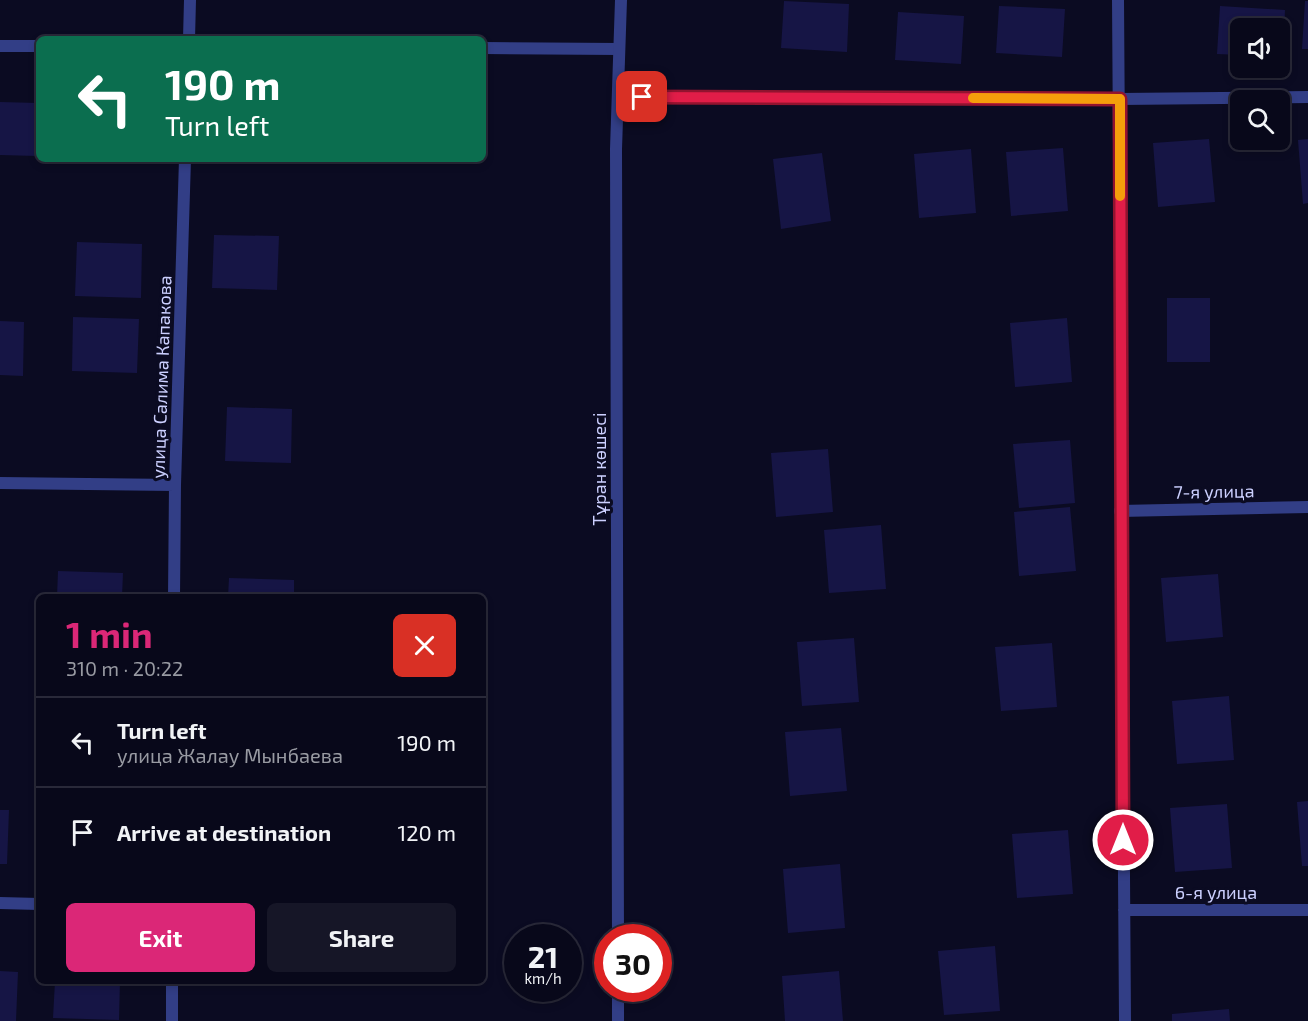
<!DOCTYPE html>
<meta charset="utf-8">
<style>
:root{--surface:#08081a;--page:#161627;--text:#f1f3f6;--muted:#989aa2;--line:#292939;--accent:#db2777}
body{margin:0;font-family:"Exo 2",sans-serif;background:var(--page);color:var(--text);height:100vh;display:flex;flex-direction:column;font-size:22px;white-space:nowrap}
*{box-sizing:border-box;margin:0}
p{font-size:20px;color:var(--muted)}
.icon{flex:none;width:33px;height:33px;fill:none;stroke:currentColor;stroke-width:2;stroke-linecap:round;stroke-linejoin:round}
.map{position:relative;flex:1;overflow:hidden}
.side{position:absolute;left:36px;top:594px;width:450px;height:390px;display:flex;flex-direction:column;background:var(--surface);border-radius:9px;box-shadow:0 3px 9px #0003,0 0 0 2px var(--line)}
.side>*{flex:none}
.hud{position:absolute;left:36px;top:36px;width:450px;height:126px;border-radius:9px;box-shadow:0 3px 9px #0003,0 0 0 2px var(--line);background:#0b6e4f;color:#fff;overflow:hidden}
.tools{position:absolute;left:1230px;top:18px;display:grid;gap:12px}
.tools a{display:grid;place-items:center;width:60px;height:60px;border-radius:9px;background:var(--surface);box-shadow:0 3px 9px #0003,0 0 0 2px var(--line);font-size:30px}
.speed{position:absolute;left:504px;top:924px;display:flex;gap:12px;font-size:30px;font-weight:700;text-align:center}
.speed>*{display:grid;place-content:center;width:78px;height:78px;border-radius:50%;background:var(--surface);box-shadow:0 3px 9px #0003,0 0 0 2px var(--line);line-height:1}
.speed small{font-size:15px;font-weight:400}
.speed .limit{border:9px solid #d22;background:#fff;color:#111}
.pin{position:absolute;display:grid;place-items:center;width:51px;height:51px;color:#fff;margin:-26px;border-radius:12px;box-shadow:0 3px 9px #0006}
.me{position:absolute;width:66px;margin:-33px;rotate:0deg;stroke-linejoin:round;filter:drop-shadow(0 0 4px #0008)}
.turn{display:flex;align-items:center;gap:21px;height:126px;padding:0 30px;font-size:27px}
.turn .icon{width:78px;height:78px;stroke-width:2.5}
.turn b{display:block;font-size:42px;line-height:51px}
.round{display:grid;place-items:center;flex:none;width:63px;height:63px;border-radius:9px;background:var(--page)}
.head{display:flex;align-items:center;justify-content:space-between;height:102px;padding:0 30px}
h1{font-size:36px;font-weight:700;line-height:45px;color:var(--accent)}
.button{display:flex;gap:12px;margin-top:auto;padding:12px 30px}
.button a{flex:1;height:69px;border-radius:9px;background:var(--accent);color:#fff;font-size:24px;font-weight:700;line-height:69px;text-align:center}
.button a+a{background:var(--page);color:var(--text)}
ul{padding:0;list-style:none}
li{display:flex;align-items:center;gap:18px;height:90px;padding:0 30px;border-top:2px solid var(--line)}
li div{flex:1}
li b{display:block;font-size:22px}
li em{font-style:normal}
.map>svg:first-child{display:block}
.building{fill:#161545}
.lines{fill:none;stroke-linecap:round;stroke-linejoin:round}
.minor{stroke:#323e86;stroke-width:12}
.tertiary{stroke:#323e86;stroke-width:12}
.route-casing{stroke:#92132f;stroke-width:15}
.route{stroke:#e11d48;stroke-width:10}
.slow{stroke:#f59e0b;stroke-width:10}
.labels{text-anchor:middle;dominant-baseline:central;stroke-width:6;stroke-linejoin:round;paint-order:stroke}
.street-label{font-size:18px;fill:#ccd0ff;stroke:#0b0b22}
</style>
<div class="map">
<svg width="1308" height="1021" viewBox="0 0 1308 1021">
<rect width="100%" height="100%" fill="#0b0b22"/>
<path class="building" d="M784,1L849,4L847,52L781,48Z
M1305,1H1308V49H1302Z
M999,6L1065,9L1062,57L996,53Z
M1220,6L1285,10L1283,57H1280V28H1240V55L1217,54Z
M898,12L964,16L961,64L895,60Z
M0,102L38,103L37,156L0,155Z
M1209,139L1215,202L1158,207L1153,143Z
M1308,139V203L1303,204L1298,140Z
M1063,148L1068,211L1011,216L1006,152Z
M971,149L976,213L919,218L914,154Z
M822,153L831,221L781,229L773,159Z
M214,235L279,236L277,290L212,288Z
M77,242L142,244L141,298L75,296Z
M1167,298H1210V362H1167Z
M73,317L139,319L137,373L72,371Z
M1067,318L1072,382L1015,387L1010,323Z
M0,321L24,322L23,376L0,375Z
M227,407L292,409L291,463L225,461Z
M1070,440L1075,503L1019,508L1013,444Z
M828,449L833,512L776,517L771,453Z
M1070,507L1076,571L1019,576L1014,512Z
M881,525L886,589L829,593L824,530Z
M58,571L123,573L122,597H57Z
M1218,574L1223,637L1166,642L1161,578Z
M229,578L294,580V597H228Z
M854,638L859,702L802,706L797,642Z
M1052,643L1057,707L1001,711L995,647Z
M1229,696L1234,760L1177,764L1172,701Z
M841,728L847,791L790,796L785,732Z
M1308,801V866H1302L1297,802Z
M1227,804L1232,868L1175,872L1170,808Z
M0,810H9L7,864H0Z
M1068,830L1073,894L1017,898L1012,834Z
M840,864L845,928L788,933L783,869Z
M995,946L1000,1011L944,1015L938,951Z
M0,971L18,972L16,1021H0Z
M839,971L843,1021H785L782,976Z
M55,981H120L119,1020L53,1018Z
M1229,1009L1230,1021H1172V1014Z"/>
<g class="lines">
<path class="minor" d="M1118,0L1125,1021
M189,39L190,0
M0,46H39
M483,48L619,49
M618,97L1120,99L1308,97
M0,483L175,485
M1120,511L1308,507
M174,597L175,485L185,159
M0,903L39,904
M1124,910H1308
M172,1021V981"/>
<path class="tertiary" d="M618,938L616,149L621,0
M618,988V1021"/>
</g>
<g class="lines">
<g class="route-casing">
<path id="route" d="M642,97L1120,99L1123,840"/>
</g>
<use href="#route" class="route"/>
<path class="slow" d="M973,98L1120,99V196"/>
</g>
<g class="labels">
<g class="street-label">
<text transform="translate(161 377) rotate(-88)">улица Салима Капакова</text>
<text transform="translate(599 469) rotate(-90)">Тұран көшесі</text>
<text transform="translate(1214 491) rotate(-1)">7-я улица</text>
<text x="1216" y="892">6-я улица</text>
</g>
</g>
</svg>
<div class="tools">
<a><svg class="icon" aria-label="sound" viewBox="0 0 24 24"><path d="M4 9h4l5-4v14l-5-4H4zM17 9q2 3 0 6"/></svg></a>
<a><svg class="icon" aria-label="search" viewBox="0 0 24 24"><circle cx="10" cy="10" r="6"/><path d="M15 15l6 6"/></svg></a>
</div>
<div class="speed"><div>21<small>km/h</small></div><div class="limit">30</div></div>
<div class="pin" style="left:642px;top:97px;background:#d93025"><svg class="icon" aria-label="arrive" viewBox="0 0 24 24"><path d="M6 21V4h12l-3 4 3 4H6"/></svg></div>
<svg class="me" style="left:1123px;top:840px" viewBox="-20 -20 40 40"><circle r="17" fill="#e11d48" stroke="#fff" stroke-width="3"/><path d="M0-11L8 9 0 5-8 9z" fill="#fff"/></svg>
<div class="hud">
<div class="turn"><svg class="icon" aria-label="left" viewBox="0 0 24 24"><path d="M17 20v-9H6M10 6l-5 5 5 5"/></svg><div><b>190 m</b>Turn left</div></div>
</div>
<section class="side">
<div class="head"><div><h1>1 min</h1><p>310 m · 20:22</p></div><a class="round" style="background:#d93025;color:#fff"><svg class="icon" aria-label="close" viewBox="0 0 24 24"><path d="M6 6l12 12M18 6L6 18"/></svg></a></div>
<ul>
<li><svg class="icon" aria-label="left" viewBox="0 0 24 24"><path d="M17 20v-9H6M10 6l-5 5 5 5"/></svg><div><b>Turn left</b><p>улица Жалау Мынбаева</p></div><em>190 m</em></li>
<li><svg class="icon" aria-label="arrive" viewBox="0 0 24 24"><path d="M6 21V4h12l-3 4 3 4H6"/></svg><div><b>Arrive at destination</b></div><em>120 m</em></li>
</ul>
<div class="button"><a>Exit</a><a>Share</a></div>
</section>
</div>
